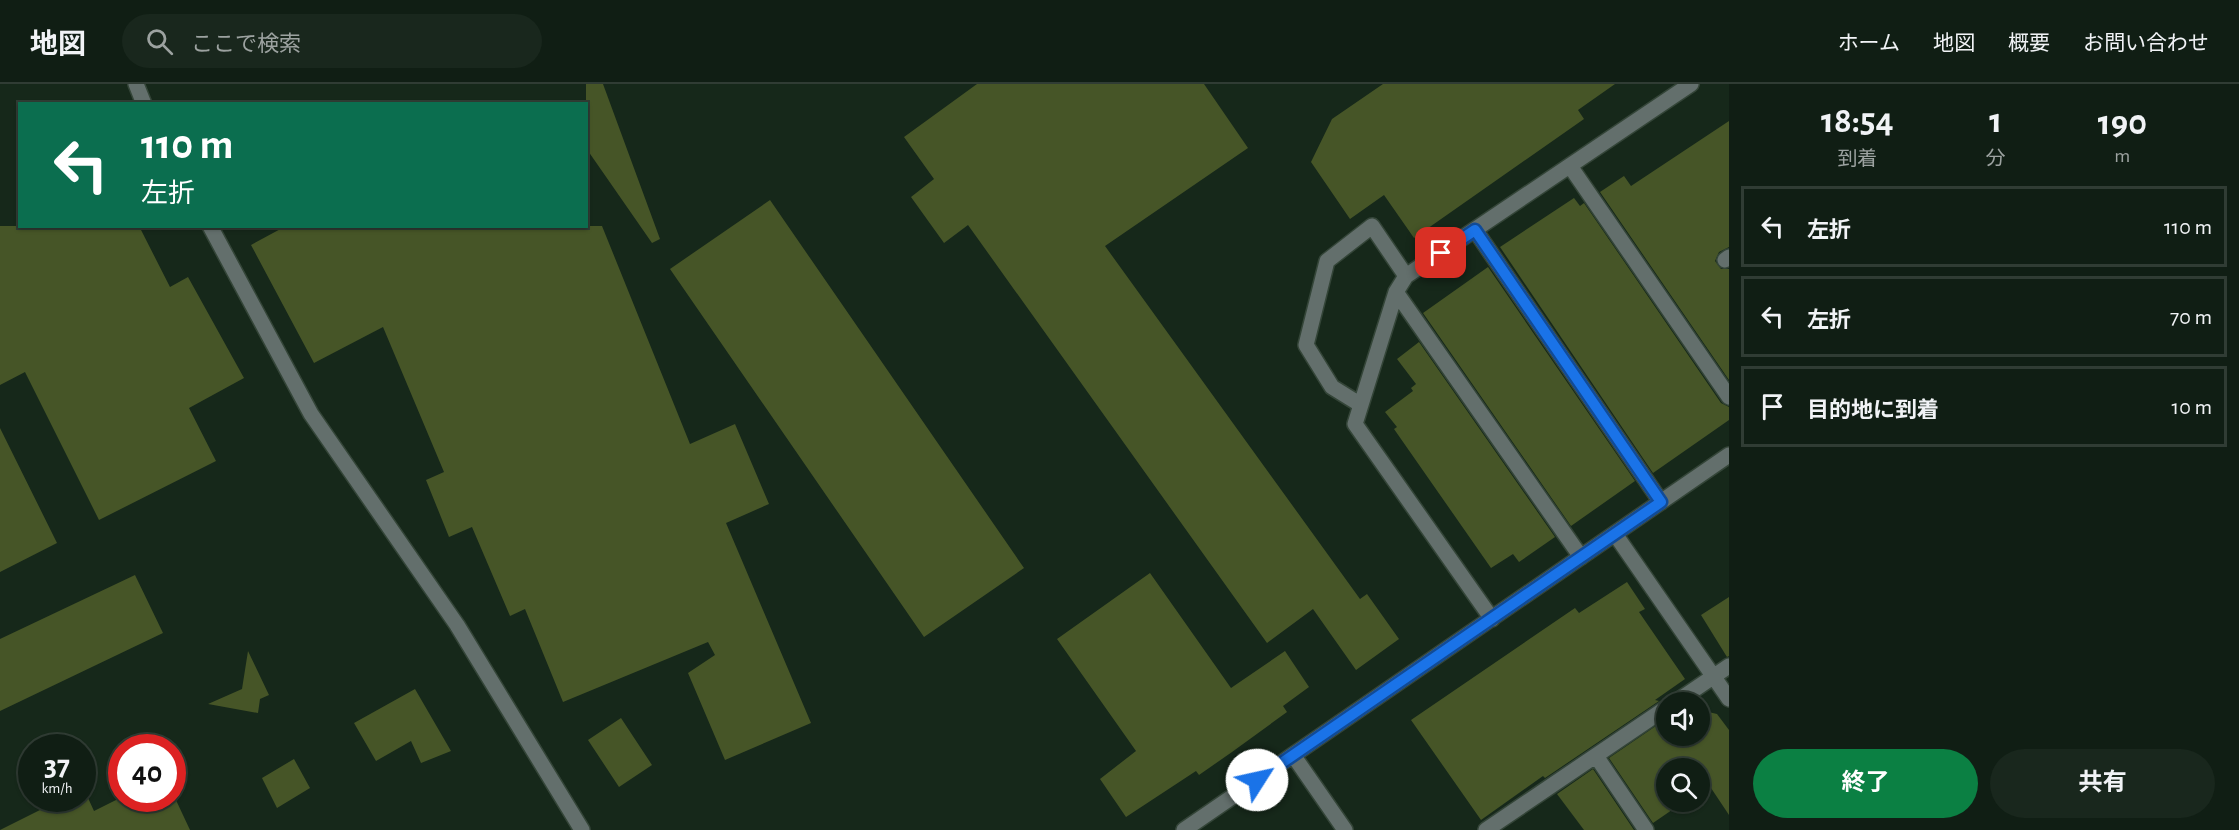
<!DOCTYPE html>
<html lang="ja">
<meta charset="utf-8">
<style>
:root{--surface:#101e14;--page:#19271d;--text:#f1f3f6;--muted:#9ca2a0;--line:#303c34;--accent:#0b8043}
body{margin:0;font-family:"Alegreya Sans","Noto Sans JP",sans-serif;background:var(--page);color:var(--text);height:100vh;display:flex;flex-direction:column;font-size:22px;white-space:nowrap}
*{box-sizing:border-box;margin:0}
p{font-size:20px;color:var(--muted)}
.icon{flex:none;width:33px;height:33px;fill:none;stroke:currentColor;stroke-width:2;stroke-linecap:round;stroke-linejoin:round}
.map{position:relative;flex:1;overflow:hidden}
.details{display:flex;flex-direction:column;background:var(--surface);width:510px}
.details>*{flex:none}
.hud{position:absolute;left:18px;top:18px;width:570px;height:126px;border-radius:0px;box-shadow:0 2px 4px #0004,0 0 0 2px var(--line);background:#0b6e4f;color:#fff;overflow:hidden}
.controls{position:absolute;left:1656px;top:608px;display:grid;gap:12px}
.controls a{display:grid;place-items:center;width:54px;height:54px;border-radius:50%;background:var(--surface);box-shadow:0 2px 4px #0004,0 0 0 2px var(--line);font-size:30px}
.speed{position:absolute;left:18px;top:650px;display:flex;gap:12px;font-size:30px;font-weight:700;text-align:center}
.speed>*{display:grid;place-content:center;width:78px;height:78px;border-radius:50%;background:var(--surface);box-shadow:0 2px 4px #0004,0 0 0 2px var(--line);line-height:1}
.speed small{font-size:15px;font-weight:400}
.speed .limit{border:9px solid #d22;background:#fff;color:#111}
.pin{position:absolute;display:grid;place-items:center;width:51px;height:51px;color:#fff;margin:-26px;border-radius:12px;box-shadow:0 3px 9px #0006}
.me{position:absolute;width:66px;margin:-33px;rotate:55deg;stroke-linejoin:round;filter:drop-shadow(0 0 4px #0008)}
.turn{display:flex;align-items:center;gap:21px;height:126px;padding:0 24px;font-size:27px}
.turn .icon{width:78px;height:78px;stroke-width:2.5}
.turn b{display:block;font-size:42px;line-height:51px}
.eta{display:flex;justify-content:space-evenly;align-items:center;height:102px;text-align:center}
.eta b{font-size:36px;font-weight:700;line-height:42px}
.cta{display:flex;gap:12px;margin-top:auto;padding:12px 24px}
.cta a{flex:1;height:69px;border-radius:36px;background:var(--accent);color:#fff;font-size:24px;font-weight:700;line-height:69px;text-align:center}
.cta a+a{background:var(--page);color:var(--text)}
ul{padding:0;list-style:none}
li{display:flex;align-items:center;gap:18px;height:81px;margin:0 12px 9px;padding:0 12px;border:3px solid var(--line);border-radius:0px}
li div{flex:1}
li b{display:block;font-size:22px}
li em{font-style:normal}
header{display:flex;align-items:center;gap:36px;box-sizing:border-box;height:84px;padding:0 30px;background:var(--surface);border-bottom:2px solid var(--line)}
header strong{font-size:28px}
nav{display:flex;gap:33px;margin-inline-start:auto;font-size:21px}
.search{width:420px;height:54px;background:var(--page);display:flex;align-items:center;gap:15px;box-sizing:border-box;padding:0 21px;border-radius:33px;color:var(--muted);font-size:22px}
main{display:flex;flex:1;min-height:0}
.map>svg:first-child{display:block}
.building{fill:#465527}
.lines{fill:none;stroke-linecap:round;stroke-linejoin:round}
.minor-casing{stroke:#344538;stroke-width:18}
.minor{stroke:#636f6c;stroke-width:15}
.route-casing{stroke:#114b97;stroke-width:15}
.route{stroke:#1a73e8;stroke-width:10}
</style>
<header>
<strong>地図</strong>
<div class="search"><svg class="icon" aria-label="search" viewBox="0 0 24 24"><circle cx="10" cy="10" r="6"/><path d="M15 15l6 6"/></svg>ここで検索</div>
<nav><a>ホーム</a><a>地図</a><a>概要</a><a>お問い合わせ</a></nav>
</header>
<main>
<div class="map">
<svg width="1729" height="746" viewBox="0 0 1729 746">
<rect width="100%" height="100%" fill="#16281a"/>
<path class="building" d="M586,0H603L660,155L652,159L586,64Z
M977,0H1204L1248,64L1105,162L1360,515L1367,510L1399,555L1356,586L1313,525L1267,559L968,141L944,159L911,113L934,95L904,53Z
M1383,0H1615L1578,26L1584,35L1414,154L1384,111L1350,135L1311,78L1332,35Z
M1729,37V163L1719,168L1715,177L1721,185H1729V296L1600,108L1624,92L1631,102Z
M1574,114L1580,122L1584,119L1721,319L1729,323V336L1653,389L1500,163Z
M770,116L1024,484L924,553L670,185Z
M0,142H139L170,203L188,193L244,294L189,324L216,377L99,436L25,288L0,301Z
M286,142H602L690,360L735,340L769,420L726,439L811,639L725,676L688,589L715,571L708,558L563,618L525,525L510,532L472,443L449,453L426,396L444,388L383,243L314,279L251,161Z
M1488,183L1635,397L1571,442L1423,229Z
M1419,258L1555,453L1519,478L1513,470L1491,484L1394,345L1397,343L1385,328L1413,307L1411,304L1416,300L1397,275Z
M0,344L57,459L0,488Z
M1150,489L1231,604L1285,567L1309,603L1283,622L1287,628L1232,668L1199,691L1196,687L1126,733L1100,695L1136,667L1057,555Z
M135,491L163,549L0,627V555Z
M1627,498L1645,525L1639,528L1685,595L1655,616L1659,617L1545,694L1543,692L1481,736L1411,636L1575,524L1579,529Z
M1729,513V572L1727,573L1701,531Z
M248,567L269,611L260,615L258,629L208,620L242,605Z
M415,605L451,667L421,679L411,657L376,677L354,639Z
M1700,626L1717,630L1729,646V731L1709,701L1700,707V684H1666V717H1685L1653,739L1609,674L1666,635V651H1700Z
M621,634L652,681L619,703L588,656Z
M294,675L310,704L277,724L262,694Z
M1593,685L1634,746H1584L1557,710Z
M64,714H88L94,727L120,714H175L190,746H0Z"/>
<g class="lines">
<g class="minor-casing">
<path id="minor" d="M136,0L144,20
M1570,82L1729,313
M210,142L311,330L457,541L582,746
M1475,146L1661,418
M1725,176L1729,173
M1396,208L1581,473
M1361,321L1332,303L1306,261L1327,177L1372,142L1406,192
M1615,450L1729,615
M1492,535L1355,340L1396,208L1406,192L1691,0
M1676,618L1729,582
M1293,671L1345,746
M1596,672L1646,746
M1184,746L1729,371
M1486,746L1666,624"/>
</g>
<use href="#minor" class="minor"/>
</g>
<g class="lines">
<g class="route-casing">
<path id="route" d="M1257,696L1661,418L1475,146L1441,169"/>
</g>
<use href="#route" class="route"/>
</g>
</svg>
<div class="controls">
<a><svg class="icon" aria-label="sound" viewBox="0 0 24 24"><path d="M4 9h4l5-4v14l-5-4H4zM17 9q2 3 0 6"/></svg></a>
<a><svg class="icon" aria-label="search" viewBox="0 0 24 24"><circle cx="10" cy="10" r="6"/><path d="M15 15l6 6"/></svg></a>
</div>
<div class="speed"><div>37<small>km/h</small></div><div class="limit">40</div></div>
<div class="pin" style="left:1441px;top:169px;background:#d93025"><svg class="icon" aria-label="arrive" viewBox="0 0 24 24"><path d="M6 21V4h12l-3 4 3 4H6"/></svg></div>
<svg class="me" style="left:1257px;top:696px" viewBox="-20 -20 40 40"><circle r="19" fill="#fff"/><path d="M0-13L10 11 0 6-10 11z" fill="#1a73e8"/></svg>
<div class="hud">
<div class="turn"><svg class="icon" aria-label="left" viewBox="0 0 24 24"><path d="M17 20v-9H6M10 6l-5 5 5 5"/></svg><div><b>110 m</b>左折</div></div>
</div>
</div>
<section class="details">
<div class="eta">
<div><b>18:54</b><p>到着</p></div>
<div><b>1</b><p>分</p></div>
<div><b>190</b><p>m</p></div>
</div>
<ul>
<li><svg class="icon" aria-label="left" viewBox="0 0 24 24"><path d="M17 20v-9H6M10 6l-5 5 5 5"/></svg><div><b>左折</b></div><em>110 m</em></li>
<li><svg class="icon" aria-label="left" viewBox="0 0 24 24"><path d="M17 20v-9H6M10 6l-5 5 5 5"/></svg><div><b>左折</b></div><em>70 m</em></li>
<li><svg class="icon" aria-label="arrive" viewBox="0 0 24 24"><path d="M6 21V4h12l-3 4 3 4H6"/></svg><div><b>目的地に到着</b></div><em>10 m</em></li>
</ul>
<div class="cta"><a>終了</a><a>共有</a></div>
</section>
</main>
